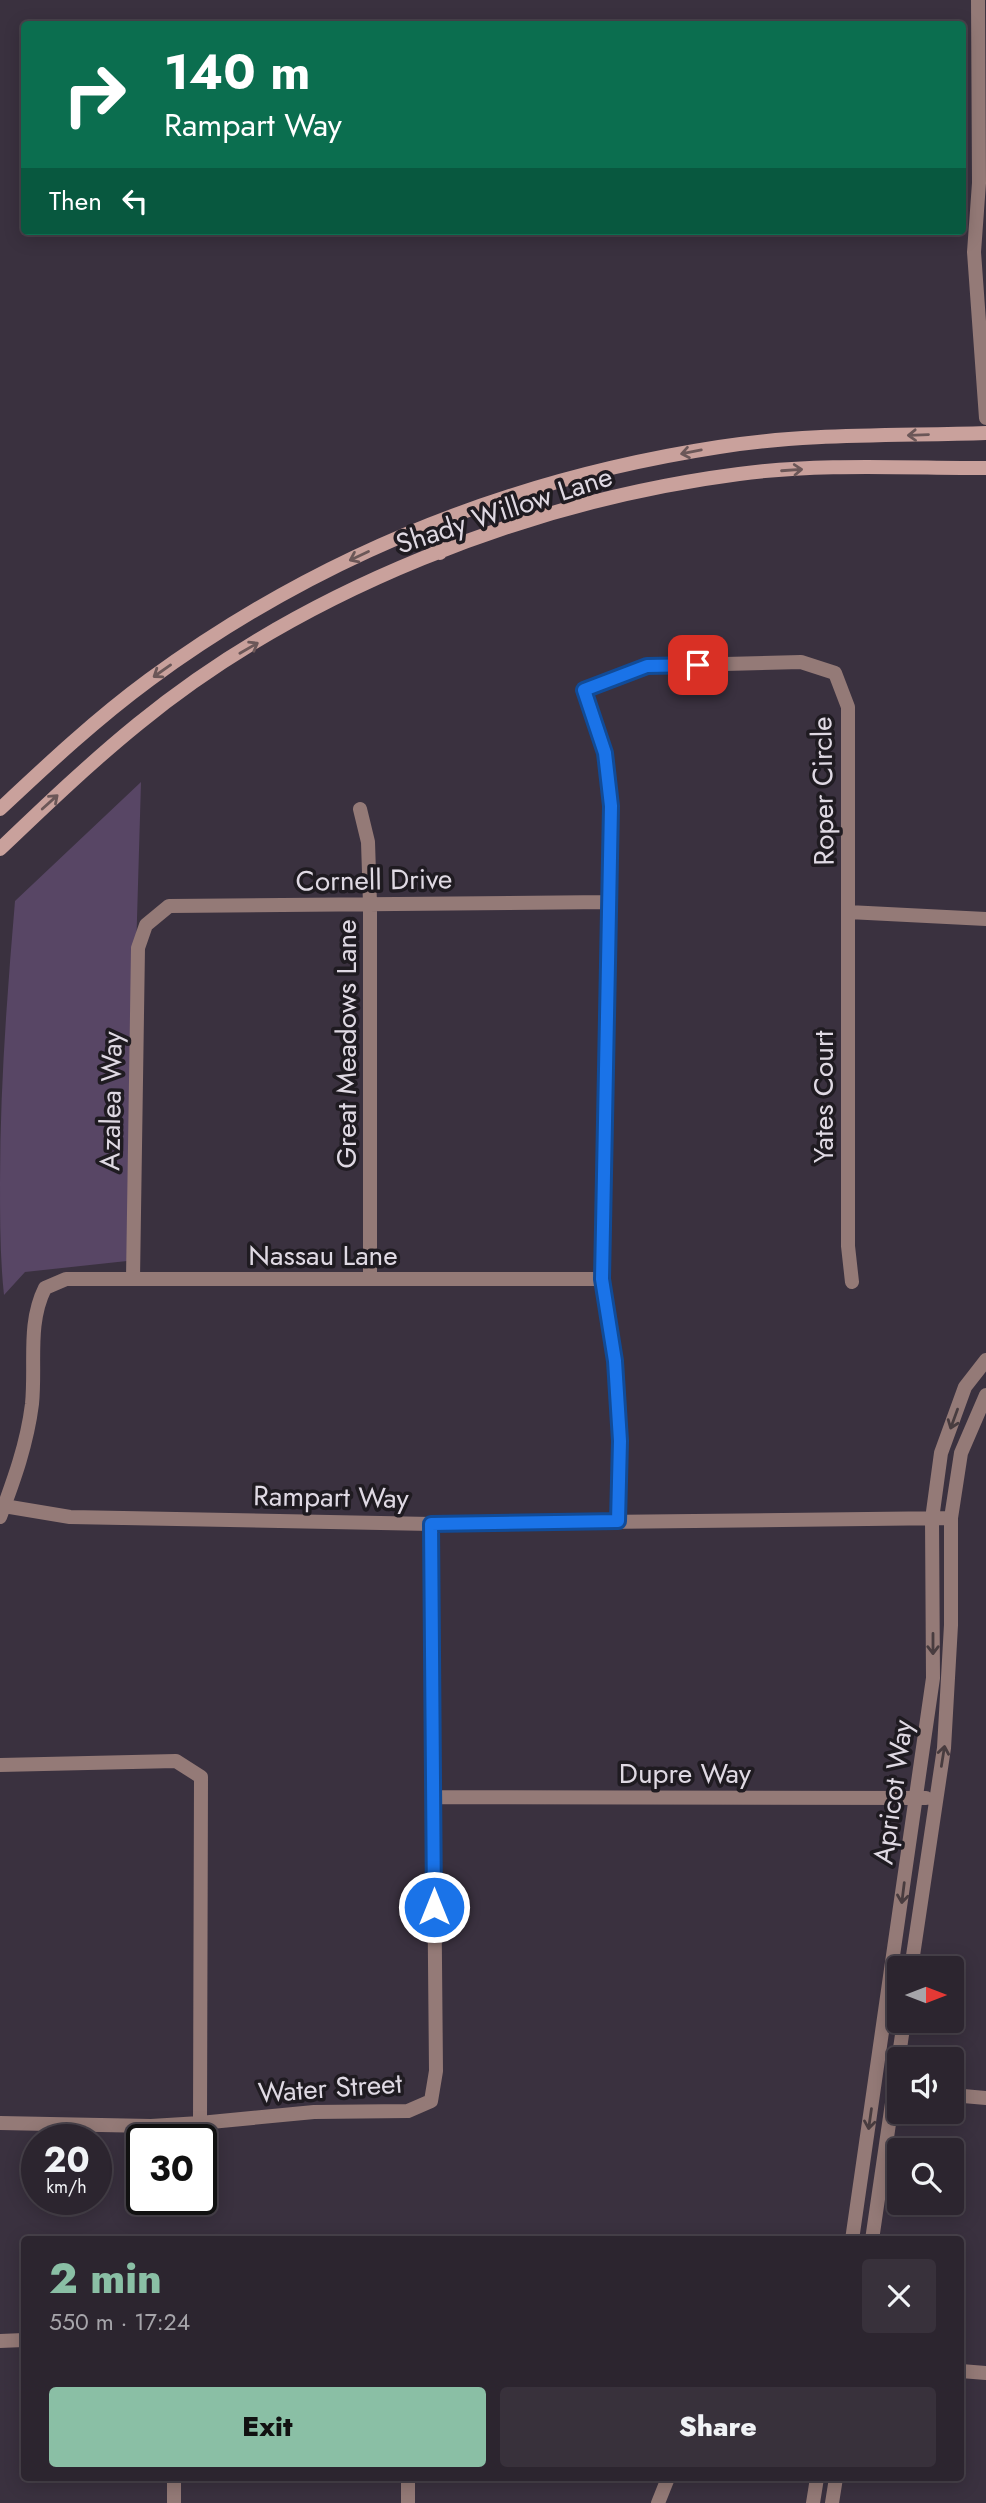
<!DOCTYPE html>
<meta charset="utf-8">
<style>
:root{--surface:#2c252f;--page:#38313b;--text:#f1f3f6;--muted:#a6a5aa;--line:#48424b;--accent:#8abfa5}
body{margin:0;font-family:Jost,sans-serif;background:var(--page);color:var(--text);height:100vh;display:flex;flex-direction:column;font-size:26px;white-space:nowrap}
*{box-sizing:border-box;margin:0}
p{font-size:23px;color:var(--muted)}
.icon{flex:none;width:38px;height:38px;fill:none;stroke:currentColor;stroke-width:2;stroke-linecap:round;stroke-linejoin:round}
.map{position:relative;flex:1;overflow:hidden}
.side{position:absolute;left:21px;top:2236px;width:943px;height:245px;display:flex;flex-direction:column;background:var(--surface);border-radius:7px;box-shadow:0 4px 18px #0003,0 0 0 2px var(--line)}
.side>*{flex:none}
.banner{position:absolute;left:21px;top:21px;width:945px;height:214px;border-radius:7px;box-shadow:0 4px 18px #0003,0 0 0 2px var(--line);background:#0b6e4f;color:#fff;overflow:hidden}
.needle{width:46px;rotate:90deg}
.controls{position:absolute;left:887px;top:1956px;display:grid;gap:14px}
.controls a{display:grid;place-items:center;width:77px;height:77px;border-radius:7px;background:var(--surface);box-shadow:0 4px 18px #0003,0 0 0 2px var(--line);font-size:35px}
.speed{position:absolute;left:21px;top:2124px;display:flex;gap:14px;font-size:35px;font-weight:700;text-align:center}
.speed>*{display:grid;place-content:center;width:91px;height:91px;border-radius:50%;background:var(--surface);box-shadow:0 4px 18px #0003,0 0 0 2px var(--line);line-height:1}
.speed small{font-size:18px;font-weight:400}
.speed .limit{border:4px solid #111;border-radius:10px;background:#fff;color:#111}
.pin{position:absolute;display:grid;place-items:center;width:60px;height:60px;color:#fff;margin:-30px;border-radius:14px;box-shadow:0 4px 10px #0006}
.me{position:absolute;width:77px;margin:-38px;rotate:0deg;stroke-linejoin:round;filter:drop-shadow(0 0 5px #0008)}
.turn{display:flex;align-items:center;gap:24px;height:147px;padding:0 28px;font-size:32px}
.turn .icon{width:91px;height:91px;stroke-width:2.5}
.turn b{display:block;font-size:49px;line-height:60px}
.then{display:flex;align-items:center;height:66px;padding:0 28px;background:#0003;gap:14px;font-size:26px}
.round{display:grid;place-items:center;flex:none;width:74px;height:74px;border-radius:7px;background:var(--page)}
.head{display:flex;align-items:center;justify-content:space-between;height:119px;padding:0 28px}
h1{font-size:42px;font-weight:800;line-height:52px;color:var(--accent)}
.cta{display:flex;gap:14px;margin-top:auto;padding:14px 28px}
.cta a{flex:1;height:80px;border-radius:7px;background:var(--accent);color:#111;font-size:28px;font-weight:800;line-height:80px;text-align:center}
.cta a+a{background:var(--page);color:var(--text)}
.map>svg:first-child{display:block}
.green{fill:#584665}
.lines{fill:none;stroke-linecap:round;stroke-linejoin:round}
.minor{stroke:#947a77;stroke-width:14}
.secondary{stroke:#c9a19c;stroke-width:14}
.oneway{stroke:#6b5758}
.oneway2{stroke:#483c3f}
.route-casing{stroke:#114b97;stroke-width:18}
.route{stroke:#1a73e8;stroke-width:12}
.labels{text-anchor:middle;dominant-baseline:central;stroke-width:7;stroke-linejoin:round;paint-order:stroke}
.street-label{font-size:28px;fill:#dfd9e3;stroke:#1f1b21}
</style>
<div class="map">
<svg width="986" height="2503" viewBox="0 0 986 2503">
<rect width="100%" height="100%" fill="#3a313f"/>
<path class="green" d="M141,782L127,1261L25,1272L4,1295C0,1258 0,1220 0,1183C0,1089 7,995 15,901Z"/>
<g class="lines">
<path class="minor" d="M978,0L979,183L974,252L986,418
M360,809L368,842L370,904V1279
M848,912L986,919
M133,1279L138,948L146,925L169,906L609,902
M4,1506L70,1517L431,1524L951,1518
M0,1517C14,1480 27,1444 32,1404C36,1364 27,1324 45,1288L66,1279H602
M618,1521L620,1441L615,1361L602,1279L611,806L605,753L584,690L647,666L801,662L835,673L848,707V1246L852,1282
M0,1765L176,1761L201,1777L200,2123L151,2126L0,2123
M433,1797L926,1798
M911,1969L944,1748L951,1625V1518L961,1453L986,1395
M952,2095L986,2098
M200,2123L314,2112L408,2111L431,2101L436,2071L431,1524
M852,2240L933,1678L932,1519L941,1453L965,1387L986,1360
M872,2240L904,2021
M0,2341L24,2340
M961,2371L986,2373
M174,2478V2503
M408,2478V2503
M658,2503L668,2478
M813,2503L817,2478
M832,2503L836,2478"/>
<path class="secondary" d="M430,525L440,553
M0,809C48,764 96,719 149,680C318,556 511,479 719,447C806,433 898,436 986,433
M0,849C45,806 90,763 138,724C303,589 530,501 739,474C821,463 904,468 986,468"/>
</g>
<defs><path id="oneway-shaft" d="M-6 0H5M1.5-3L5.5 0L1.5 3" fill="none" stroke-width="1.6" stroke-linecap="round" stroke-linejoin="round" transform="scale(1.75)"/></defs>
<g class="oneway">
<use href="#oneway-shaft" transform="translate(918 435) rotate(178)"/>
<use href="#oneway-shaft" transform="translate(691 452) rotate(169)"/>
<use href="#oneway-shaft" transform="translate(792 470) rotate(-4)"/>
<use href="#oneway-shaft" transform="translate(359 556) rotate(155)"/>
<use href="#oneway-shaft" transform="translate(249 648) rotate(-30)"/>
<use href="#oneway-shaft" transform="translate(162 671) rotate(145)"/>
<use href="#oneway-shaft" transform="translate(50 802) rotate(-42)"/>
</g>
<g class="oneway2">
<use href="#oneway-shaft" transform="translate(954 1419) rotate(110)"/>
<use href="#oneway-shaft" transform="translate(933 1644) rotate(90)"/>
<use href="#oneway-shaft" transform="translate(943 1756) rotate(-81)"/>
<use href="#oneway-shaft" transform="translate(903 1893) rotate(97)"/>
<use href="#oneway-shaft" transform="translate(870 2119) rotate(98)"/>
</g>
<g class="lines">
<g class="route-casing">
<path id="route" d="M434,1907L431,1524L618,1521L620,1441L615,1361L602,1279L611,806L605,753L584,690L647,666L698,665"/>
</g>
<use href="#route" class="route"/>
</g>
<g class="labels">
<g class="street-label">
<text transform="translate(504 510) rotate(-18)">Shady Willow Lane</text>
<text transform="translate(823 791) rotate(-91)">Roper Circle</text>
<text transform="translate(374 880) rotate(-1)">Cornell Drive</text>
<text transform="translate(346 1044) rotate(-90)">Great Meadows Lane</text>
<text transform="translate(823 1097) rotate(-90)">Yates Court</text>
<text transform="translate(111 1101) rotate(-89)">Azalea Way</text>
<text x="323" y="1255">Nassau Lane</text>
<text transform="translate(331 1497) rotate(1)">Rampart Way</text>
<text x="685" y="1773">Dupre Way</text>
<text transform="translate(893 1792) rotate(-82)">Apricot Way</text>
<text transform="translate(330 2088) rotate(-4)">Water Street</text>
</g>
</g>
</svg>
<div class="controls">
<a><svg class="needle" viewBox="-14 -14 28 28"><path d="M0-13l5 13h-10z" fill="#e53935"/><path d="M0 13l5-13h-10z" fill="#a6a5aa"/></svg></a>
<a><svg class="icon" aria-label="sound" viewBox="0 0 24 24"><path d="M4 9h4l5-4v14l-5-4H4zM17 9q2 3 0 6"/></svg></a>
<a><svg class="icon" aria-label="search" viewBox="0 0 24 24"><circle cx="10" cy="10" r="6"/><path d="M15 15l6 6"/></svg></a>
</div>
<div class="speed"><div>20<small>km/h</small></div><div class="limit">30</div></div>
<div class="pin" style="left:698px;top:665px;background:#d93025"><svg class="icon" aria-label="arrive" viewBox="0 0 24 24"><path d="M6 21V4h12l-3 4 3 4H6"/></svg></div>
<svg class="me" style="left:434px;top:1907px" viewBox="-20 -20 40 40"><circle r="17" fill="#1a73e8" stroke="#fff" stroke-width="3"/><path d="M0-11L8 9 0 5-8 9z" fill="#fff"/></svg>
<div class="banner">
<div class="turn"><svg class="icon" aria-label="right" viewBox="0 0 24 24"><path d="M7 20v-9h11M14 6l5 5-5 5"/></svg><div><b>140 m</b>Rampart Way</div></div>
<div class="then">Then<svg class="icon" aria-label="left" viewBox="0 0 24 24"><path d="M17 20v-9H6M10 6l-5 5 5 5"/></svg></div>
</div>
<section class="side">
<div class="head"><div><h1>2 min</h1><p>550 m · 17:24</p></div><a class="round"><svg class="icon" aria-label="close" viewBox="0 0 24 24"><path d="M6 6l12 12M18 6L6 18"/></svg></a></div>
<div class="cta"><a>Exit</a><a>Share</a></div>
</section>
</div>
